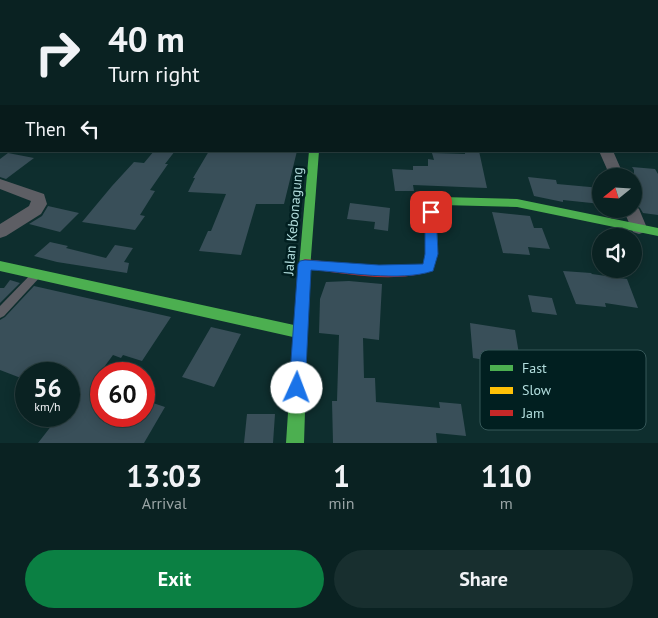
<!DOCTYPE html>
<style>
:root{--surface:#0a2222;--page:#182f2f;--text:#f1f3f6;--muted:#99a4a5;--line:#2a3f40;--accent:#0b8043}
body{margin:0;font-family:"PT Sans",sans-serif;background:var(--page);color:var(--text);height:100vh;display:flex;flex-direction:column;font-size:19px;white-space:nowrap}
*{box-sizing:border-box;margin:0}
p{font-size:16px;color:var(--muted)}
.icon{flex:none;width:28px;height:28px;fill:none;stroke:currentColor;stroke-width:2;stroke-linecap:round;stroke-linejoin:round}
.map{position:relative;height:443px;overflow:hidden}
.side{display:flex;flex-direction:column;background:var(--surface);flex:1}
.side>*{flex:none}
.banner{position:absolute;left:0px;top:0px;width:659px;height:152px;box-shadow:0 2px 12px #0003,0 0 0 1px var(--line);background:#0a2222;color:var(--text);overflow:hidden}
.needle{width:32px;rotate:252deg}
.tools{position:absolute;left:592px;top:168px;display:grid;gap:10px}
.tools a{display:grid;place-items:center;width:50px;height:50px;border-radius:50%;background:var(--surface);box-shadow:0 2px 12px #0003,0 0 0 1px var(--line);font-size:25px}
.speed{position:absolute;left:15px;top:362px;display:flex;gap:10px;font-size:25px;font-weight:700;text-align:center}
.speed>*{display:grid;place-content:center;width:65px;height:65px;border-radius:50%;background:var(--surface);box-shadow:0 2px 12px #0003,0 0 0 1px var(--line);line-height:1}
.speed small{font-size:12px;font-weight:400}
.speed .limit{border:8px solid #d22;background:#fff;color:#111}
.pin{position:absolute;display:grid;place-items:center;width:42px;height:42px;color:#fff;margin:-21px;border-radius:10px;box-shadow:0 2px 8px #0006}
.me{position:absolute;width:55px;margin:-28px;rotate:2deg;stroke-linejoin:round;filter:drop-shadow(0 0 4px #0008)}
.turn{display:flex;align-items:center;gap:18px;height:105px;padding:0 25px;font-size:22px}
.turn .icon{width:65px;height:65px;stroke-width:2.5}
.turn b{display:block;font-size:35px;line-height:42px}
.then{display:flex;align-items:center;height:48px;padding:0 25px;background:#0003;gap:10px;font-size:19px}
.eta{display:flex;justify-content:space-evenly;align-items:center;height:85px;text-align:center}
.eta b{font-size:30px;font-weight:700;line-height:35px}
.primary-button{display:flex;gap:10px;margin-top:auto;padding:10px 25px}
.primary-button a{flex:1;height:58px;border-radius:30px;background:var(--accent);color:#fff;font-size:20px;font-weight:700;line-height:58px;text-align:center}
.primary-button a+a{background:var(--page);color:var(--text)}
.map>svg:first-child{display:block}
.building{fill:#394f59}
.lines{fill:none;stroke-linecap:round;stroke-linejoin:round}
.lane{fill:#5d5e64;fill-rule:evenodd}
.street{fill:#5d5e64;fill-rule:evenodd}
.fast{fill:#4caf50;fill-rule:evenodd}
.slow{fill:#ffc107;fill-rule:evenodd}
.jam{fill:#c62828;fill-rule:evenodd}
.route{fill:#1a73e8;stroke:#114b97}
.labels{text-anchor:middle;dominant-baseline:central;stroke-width:5;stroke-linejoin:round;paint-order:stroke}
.street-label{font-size:14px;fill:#b2dddd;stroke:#011f20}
.key{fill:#011f20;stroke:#365859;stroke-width:1}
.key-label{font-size:14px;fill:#b2dddd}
</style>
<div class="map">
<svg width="658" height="443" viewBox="0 0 658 443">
<rect width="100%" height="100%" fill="#0e2e2e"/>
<path class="building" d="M154,151H175L165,164H168L150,190L155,191L140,215L145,216L135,230L82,222L112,186L134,162L144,163Z
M209,151H297L284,204H256L241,255L199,251L208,231H211L226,194L188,192L195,178H193Z
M465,151H479L487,188L413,185L414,191H395L392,169L413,170V166H428V159L434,160L432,153L465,154Z
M8,153L34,158L6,179L0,177V159Z
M632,167L655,169L658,174V215L643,213L640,208L634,202V170Z
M528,177L556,180L557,184L601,188V204L563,200V202L534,196Z
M350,203L390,208L388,231L374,229L375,222L347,219Z
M48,206L79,213L60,232L29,224L42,216Z
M492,212L530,216L534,228H542L550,249L528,247L530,255L503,253Z
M50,242L68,246L66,248L106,258L115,245L133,248L124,262L129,263L127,273L57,262L34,256Z
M563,271L591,273L592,274L627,279L638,308L605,303L606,307L576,304Z
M10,280L20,283L0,303V288H4Z
M349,281L382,284L379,340L363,338L364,378H375L376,402L440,408L439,402L461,404L466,436L436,433L437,443H333L332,401H337L339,335L319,333L320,299L326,282Z
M34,286L171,317L142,361L123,355L121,358L113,355L93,382L101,385V416H144V400L165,407L144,443H38L59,416H69V374H26V380L0,370V320L5,317Z
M528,295L552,298L557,315L532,312Z
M470,323L515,330L521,366L473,358Z
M211,327L241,334L214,387L182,377Z
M247,414H275L273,443H244Z"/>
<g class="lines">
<path class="lane" d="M37,270L40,271L42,274L40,277L4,316L0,318V306L34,271Z"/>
<path class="street" d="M447,0H455V1H447Z
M539,0H547L548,1H540Z
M594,0H624L625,1H595Z
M0,15H1V19H0Z
M599,151H613L624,176H610Z
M0,179L44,194L47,204L41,214L6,236L0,238V224L29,206L31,201L0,189Z
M634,204L639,209L647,228L645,232L639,234L633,232L623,209H634Z"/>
<path class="fast" d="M309,151H319L309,283L304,443H286L293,337L0,271V261L294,325Z
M442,197L517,199L658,228V236L517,207L442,205H440L436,218L438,250L436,253H428L426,250L424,218L431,200Z"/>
<path class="slow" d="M329,0H335V1H330Z"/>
<path class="jam" d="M432,246L436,247L438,250L432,271C392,284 346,273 305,269L301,267L299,264L301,261L305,259C344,263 383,271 423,264L428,247Z"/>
</g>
<path class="route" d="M431,208L436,212L438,254L433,271C400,282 345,272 311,270L305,388L303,393L297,396L292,393L289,388L298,264L300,261L305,260L379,265L423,264L425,254V212Z"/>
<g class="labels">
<g class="street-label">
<text transform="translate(293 221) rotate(-85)">Jalan Kebonagung</text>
</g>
</g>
<rect x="480" y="350" width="166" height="80" rx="8" class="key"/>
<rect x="490" y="365" width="23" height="6" fill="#4caf50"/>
<rect x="490" y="387" width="23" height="7" fill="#ffc107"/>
<rect x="490" y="410" width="23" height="6" fill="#c62828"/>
<g class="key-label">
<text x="522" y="373">Fast</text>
<text x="522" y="395">Slow</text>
<text x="522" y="418">Jam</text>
</g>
</svg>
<div class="tools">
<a><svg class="needle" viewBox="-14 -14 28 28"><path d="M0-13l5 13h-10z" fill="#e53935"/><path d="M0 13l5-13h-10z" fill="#99a4a5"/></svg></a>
<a><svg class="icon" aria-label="sound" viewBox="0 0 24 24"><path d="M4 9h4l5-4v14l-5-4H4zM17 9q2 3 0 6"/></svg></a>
</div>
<div class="speed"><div>56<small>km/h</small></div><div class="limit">60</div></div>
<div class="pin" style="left:431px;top:212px;background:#d93025"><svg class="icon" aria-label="arrive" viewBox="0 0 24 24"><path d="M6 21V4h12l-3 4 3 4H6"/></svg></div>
<svg class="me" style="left:297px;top:388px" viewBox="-20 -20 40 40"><circle r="19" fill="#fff"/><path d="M0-13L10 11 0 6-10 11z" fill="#1a73e8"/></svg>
<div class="banner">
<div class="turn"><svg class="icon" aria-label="right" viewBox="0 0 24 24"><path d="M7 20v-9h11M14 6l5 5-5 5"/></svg><div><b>40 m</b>Turn right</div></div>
<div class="then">Then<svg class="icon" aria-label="left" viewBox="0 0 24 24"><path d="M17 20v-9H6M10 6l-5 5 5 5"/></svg></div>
</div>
</div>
<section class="side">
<div class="eta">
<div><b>13:03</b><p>Arrival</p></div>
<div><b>1</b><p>min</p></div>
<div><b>110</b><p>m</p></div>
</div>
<div class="primary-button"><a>Exit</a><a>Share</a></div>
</section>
